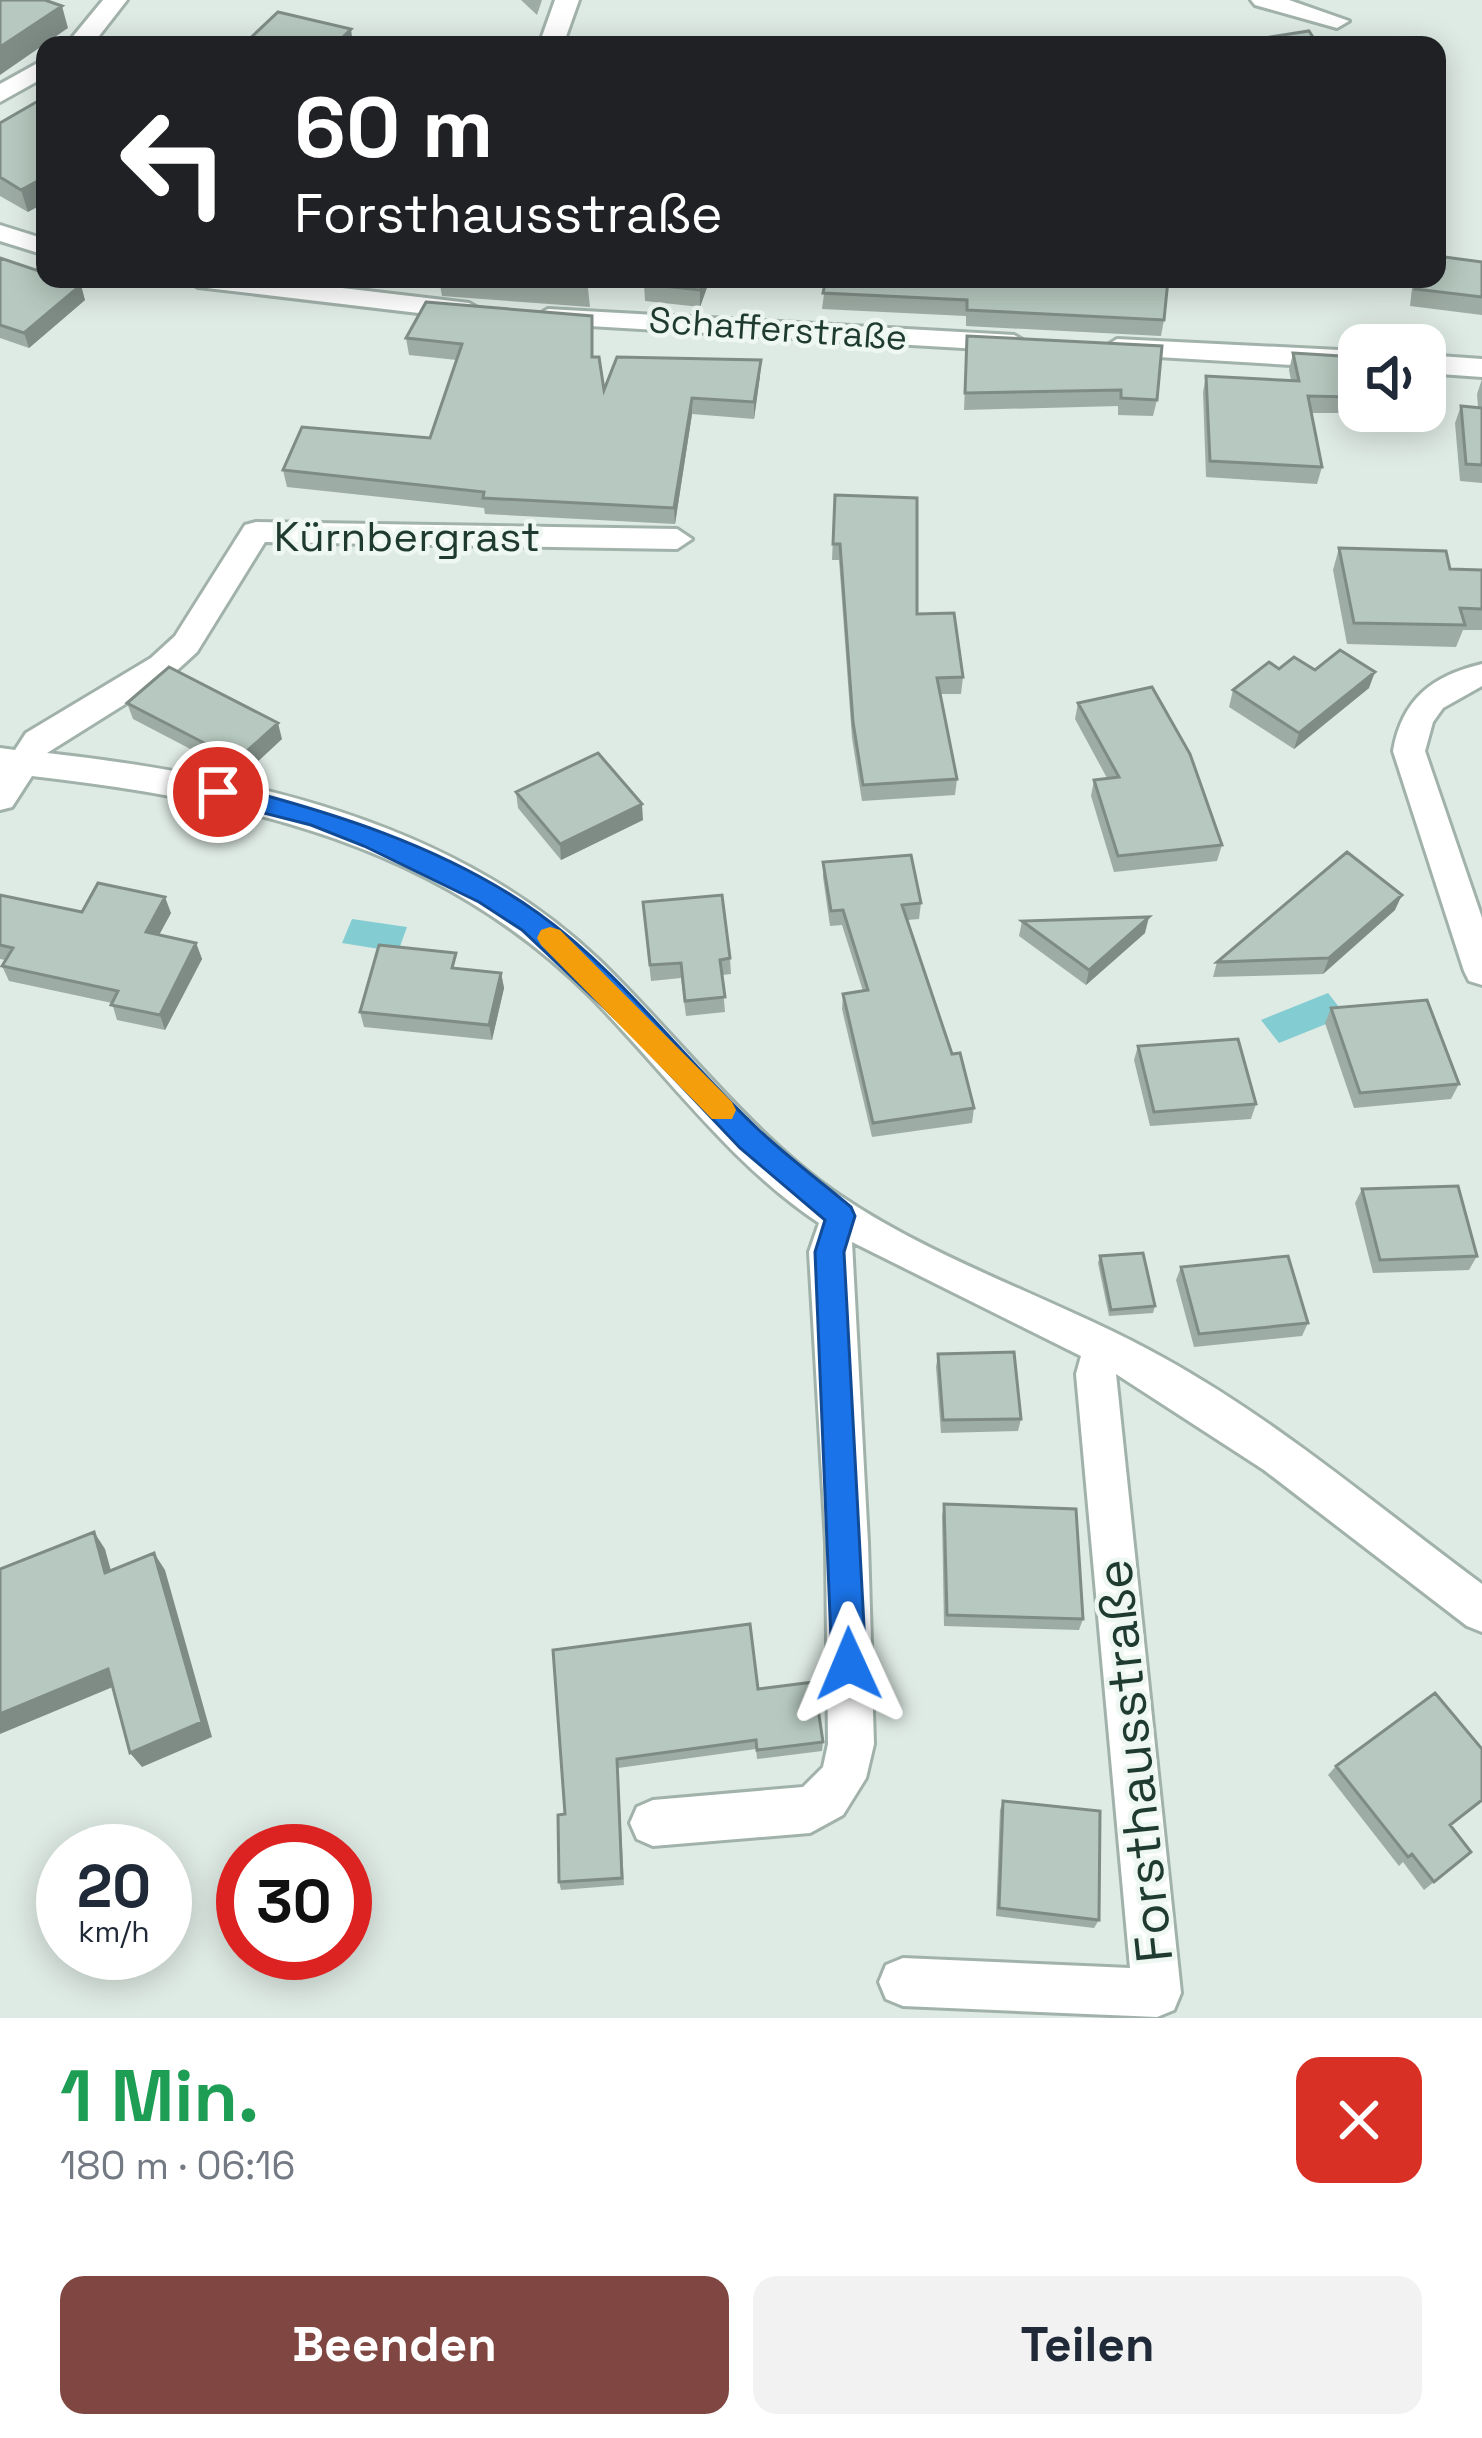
<!DOCTYPE html>
<html lang="de">
<meta charset="utf-8">
<style>
:root{--surface:#fff;--page:#f2f2f3;--text:#1f2937;--muted:#747a83;--accent:#804742}
body{margin:0;font-family:"Space Grotesk",sans-serif;background:var(--page);color:var(--text);height:100vh;display:flex;flex-direction:column;font-size:45px;white-space:nowrap}
*{box-sizing:border-box;margin:0}
p{font-size:39px;color:var(--muted)}
.icon{flex:none;width:66px;height:66px;fill:none;stroke:currentColor;stroke-width:2;stroke-linecap:round;stroke-linejoin:round}
.map{position:relative;height:2018px;overflow:hidden}
.details{display:flex;flex-direction:column;background:var(--surface);flex:1}
.details>*{flex:none}
.top-card{position:absolute;left:36px;top:36px;width:1410px;height:252px;border-radius:24px;box-shadow:0 6px 30px #0003;background:#202124;color:#fff;overflow:hidden}
.buttons{position:absolute;left:1338px;top:324px;display:grid;gap:24px}
.buttons a{display:grid;place-items:center;width:108px;height:108px;border-radius:24px;background:var(--surface);box-shadow:0 6px 30px #0003;font-size:60px}
.speed{position:absolute;left:36px;top:1824px;display:flex;gap:24px;font-size:60px;font-weight:700;text-align:center}
.speed>*{display:grid;place-content:center;width:156px;height:156px;border-radius:50%;background:var(--surface);box-shadow:0 6px 30px #0003;line-height:1}
.speed small{font-size:30px;font-weight:400}
.speed .limit{border:18px solid #d22;background:#fff;color:#111}
.pin{position:absolute;display:grid;place-items:center;width:102px;height:102px;color:#fff;margin:-51px;border:6px solid #fff;border-radius:50%;box-shadow:0 3px 12px #0007}
.me{position:absolute;width:132px;margin:-66px;rotate:359deg;stroke-linejoin:round;filter:drop-shadow(0 0 9px #0008)}
.turn{display:flex;align-items:center;gap:42px;height:252px;padding:0 60px;font-size:54px}
.turn .icon{width:156px;height:156px;stroke-width:2.5}
.turn b{display:block;font-size:84px;line-height:102px}
.round{display:grid;place-items:center;flex:none;width:126px;height:126px;border-radius:24px;background:var(--page)}
.head{display:flex;align-items:center;justify-content:space-between;height:204px;padding:0 60px}
h1{font-size:72px;font-weight:800;line-height:90px;color:#1e9e55}
.primary-button{display:flex;gap:24px;margin-top:auto;padding:24px 60px}
.primary-button a{flex:1;height:138px;border-radius:24px;background:var(--accent);color:#fff;font-size:48px;font-weight:800;line-height:138px;text-align:center}
.primary-button a+a{background:var(--page);color:var(--text)}
.map>svg:first-child{display:block}
.water{fill:#83cdd2}
.lines{fill:none;stroke-linecap:round;stroke-linejoin:round}
.minor-casing{stroke:#a1b2ab;stroke-width:6}
.minor{fill:#fff;fill-rule:evenodd}
.wall{fill:#9daca4}
.shaded-wall{fill:#7f8c86}
.building{fill:#b6c8bf;stroke:#7f8c86;stroke-width:3}
.route{fill:#1a73e8;stroke:#114b97;stroke-width:3}
.slow{fill:#f59e0b}
.labels{text-anchor:middle;dominant-baseline:central;stroke-width:9;stroke-linejoin:round;paint-order:stroke}
.far-street-label{font-size:36px;fill:#1f3b31;stroke:#eef7f2}
.street-label{font-size:42px;fill:#1f3b31;stroke:#eef7f2}
.near-street-label{font-size:51px;fill:#1f3b31;stroke:#eef7f2}
</style>
<div class="map">
<svg width="1482" height="2018" viewBox="0 0 1482 2018">
<rect width="100%" height="100%" fill="#deeae4"/>
<path class="water" d="M352,919L407,927L398,952L342,943Z
M1328,993L1346,1016L1279,1043L1261,1020Z"/>
<g class="lines">
<g class="minor-casing">
<path id="minor" d="M103,0H127L92,45H66Z
M555,0H579L563,45H539Z
M1251,0H1289L1349,21L1337,28L1255,5Z
M45,59V77L0,102V84Z
M0,225L45,239V255L0,241Z
M185,279H266L469,303L483,311L469,319L198,287Z
M548,309L1014,335L1028,343L1014,351L538,323L534,317Z
M1117,339L1359,351V369L1107,354L1103,348Z
M1425,355L1482,359V377L1425,373Z
M256,522L677,529L692,539L677,549L265,542L197,652L173,674L47,753C242,775 453,820 599,960C677,1035 750,1134 839,1195C939,1263 1058,1299 1164,1358C1278,1421 1378,1507 1482,1584V1632L1467,1626L1264,1470L1116,1374L1181,1993L1174,2010L1157,2017L903,2006L886,1999L879,1982L886,1965L903,1958L1130,1968L1076,1374L1081,1356L852,1242L868,1543L874,1744L866,1778L843,1815L810,1833L653,1846L637,1839L630,1823L637,1807L653,1800L803,1787L823,1767L828,1744L826,1543L809,1252L819,1223C731,1165 664,1071 591,997C437,843 242,800 32,776L12,807L0,810V748L15,750L26,733L151,658L175,636L245,525Z
M1482,664V686L1443,708L1433,722L1425,751L1482,918V985L1469,981L1464,971L1393,751C1402,699 1432,676 1482,664Z"/>
</g>
<use href="#minor" class="minor"/>
</g>
<path class="wall" d="M521,0H542L537,15Z
M45,97L28,212L0,196V123Z
M0,258L85,300L29,348L0,338Z
M1482,262V315L1410,306L1413,279H1437Z
M439,279H587L590,307L442,296Z
M710,279L700,307L645,301L644,284Z
M826,279L1164,320L1161,336L966,326V316L822,309Z
M592,316L593,357L604,390L760,376L754,419L692,414L675,524L485,514L484,508L287,487L283,470L430,438L457,360L409,355L406,338Z
M967,336L1157,400L1153,416L1118,415V406L964,410Z
M1293,353L1350,397L1345,413H1311L1322,467L1317,484L1206,477L1203,392L1206,376L1291,380L1289,370Z
M1482,379V483L1460,481L1455,423L1461,406L1478,407L1477,394Z
M835,495L963,677L961,694H940L957,779L955,795L862,801L852,738L839,560H832Z
M1339,548L1450,569L1482,570V630H1463L1456,647L1347,644L1333,570Z
M1279,669L1315,670L1369,688L1294,749L1229,707L1233,690Z
M127,703L282,739L242,776L133,719Z
M1078,703L1222,845L1217,861L1114,872L1091,796L1094,780L1107,778L1075,719Z
M516,792L643,820L561,860L518,808Z
M823,862L921,903L919,919L907,920L952,1054L974,1108L972,1123L872,1137L842,1009L843,994L863,991L842,925L830,926L823,877Z
M0,895L82,912L171,913L159,935L196,943L202,959L165,1030L117,1020L112,1003L9,981L2,966L5,960L0,959Z
M1395,910L1323,974L1213,977L1217,962Z
M644,918L730,958L731,974L722,975L725,1012L686,1016L681,978L651,981Z
M1022,921L1145,933L1086,985L1019,936Z
M459,969L501,973L504,988L492,1040L364,1027L360,1012Z
M1331,1008L1459,1084L1451,1099L1354,1108L1325,1023Z
M1138,1046L1256,1104L1251,1119L1150,1126L1134,1060Z
M1362,1189L1477,1256L1469,1270L1373,1273L1355,1203Z
M1100,1256L1155,1306L1153,1313L1109,1316L1098,1263Z
M1181,1267L1308,1323L1302,1336L1194,1347L1176,1280Z
M938,1354L1021,1419L1018,1431L941,1433L936,1367Z
M944,1504L1083,1619L1079,1630L944,1626L942,1516Z
M553,1650L758,1689L823,1742L822,1751L757,1759L756,1749L618,1768L624,1885L561,1890L559,1882L565,1814Z
M1336,1766L1451,1826L1471,1852L1424,1890L1403,1862L1399,1866L1328,1775Z
M1003,1801L1099,1920L1094,1928L996,1916L1000,1810Z"/>
<path class="shaded-wall" d="M62,6L68,28L0,75V47Z
M351,29L353,45H335Z
M45,177V203L28,212L21,190Z
M704,279H710L700,307V290Z
M81,285L85,300L29,348L24,333Z
M761,360L760,376L754,419V402Z
M692,398V414L675,524L674,508Z
M1375,672L1369,688L1294,749L1299,733Z
M278,723L282,739L242,776L237,760Z
M642,804L643,820L561,860L560,844Z
M1402,895L1395,910L1323,974L1329,958Z
M165,897L171,913L152,948L146,932Z
M1149,917L1145,933L1086,985L1089,970Z
M196,943L202,959L165,1030L160,1015Z
M501,973L504,988L492,1040L489,1025Z
M94,1532L105,1549L116,1589L105,1573Z
M154,1553L165,1570L212,1737L142,1767L130,1753Z
M108,1669L120,1684L0,1734V1714Z"/>
<path class="building" d="M0,0H45L62,6L0,47Z
M278,12L351,29L335,45H243Z
M1309,31L1318,45H1232L1231,43Z
M45,97V177L21,190L0,177V123Z
M1437,256L1482,262V297L1415,289L1416,279H1437Z
M0,258L45,273V279H63L81,285L24,333L0,325Z
M537,279H587L588,283Z
M646,279H704L700,290L644,284Z
M826,279H1157L1168,280L1164,320L967,310V300L823,293Z
M426,302L592,316V357H599L604,390L617,357L761,360L754,402L692,398L674,508L483,498L484,492L283,470L302,427L430,438L462,344L406,338Z
M967,336L1162,346L1157,400L1121,398V390L965,393Z
M1293,353L1340,356L1350,397L1308,396L1322,467L1210,461L1206,376L1299,381Z
M1461,406L1482,408V465L1466,464Z
M835,495L917,498V614L954,613L963,677L937,678L957,779L863,785L853,722L840,544H833Z
M1339,548L1446,551L1450,569L1482,570V609L1460,608L1465,625L1354,623Z
M1340,650L1375,672L1299,733L1233,690L1269,662L1279,669L1294,657L1315,670Z
M169,667L278,723L237,760L127,703Z
M1152,687L1190,754L1222,845L1118,856L1094,780L1119,777L1078,703Z
M598,753L642,804L560,844L516,792Z
M1347,852L1402,895L1329,958L1217,962Z
M911,855L921,903L902,905L952,1054L960,1053L974,1108L873,1123L843,994L868,990L843,910L831,911L823,862Z
M98,883L165,897L146,932L196,943L160,1015L111,1005L118,991L2,966L13,948L0,945V895L82,912Z
M722,895L730,958L720,960L725,997L685,1001L681,963L650,965L643,902Z
M1149,917L1089,970L1022,921Z
M379,945L456,953L452,968L501,973L489,1025L360,1012Z
M1427,1000L1459,1084L1360,1093L1331,1008Z
M1238,1039L1256,1104L1154,1112L1138,1046Z
M1458,1186L1477,1256L1380,1260L1362,1189Z
M1143,1253L1155,1306L1111,1310L1100,1256Z
M1288,1256L1308,1323L1199,1334L1181,1267Z
M1014,1352L1021,1419L943,1420L938,1354Z
M944,1504L1076,1509L1083,1619L947,1615Z
M94,1532L105,1573L154,1553L202,1722L130,1753L108,1669L0,1714V1569Z
M750,1624L758,1689L814,1682L823,1742L757,1750L756,1740L617,1759L622,1878L559,1882L558,1815L565,1814L553,1650Z
M1435,1693L1482,1749V1800L1450,1825L1471,1852L1434,1882L1412,1854L1408,1857L1336,1766Z
M1003,1801L1100,1811L1099,1920L999,1908Z"/>
<path class="route" d="M218,783C329,811 444,846 538,913C622,973 685,1061 760,1131C789,1158 821,1182 851,1207L855,1216L844,1252L866,1664L861,1675L849,1680L837,1675L832,1664L815,1252L825,1220L740,1148L630,1032L522,930L479,902L364,846L311,825L209,799L205,792Z"/>
<path class="slow" d="M550,927L560,930L732,1102L736,1110L732,1119H712L541,945L537,938L541,930Z"/>
<g class="labels">
<g class="far-street-label">
<text transform="translate(778 329) rotate(4)">Schafferstraße</text>
</g>
<g class="street-label">
<text x="407" y="536">Kürnbergrast</text>
</g>
<g class="near-street-label">
<text transform="translate(1134 1761) rotate(-96)">Forsthausstraße</text>
</g>
</g>
</svg>
<div class="buttons">
<a><svg class="icon" aria-label="sound" viewBox="0 0 24 24"><path d="M4 9h4l5-4v14l-5-4H4zM17 9q2 3 0 6"/></svg></a>
</div>
<div class="speed"><div>20<small>km/h</small></div><div class="limit">30</div></div>
<div class="pin" style="left:218px;top:792px;background:#d93025"><svg class="icon" aria-label="arrive" viewBox="0 0 24 24"><path d="M6 21V4h12l-3 4 3 4H6"/></svg></div>
<svg class="me" style="left:849px;top:1664px" viewBox="-20 -20 40 40"><path d="M0-17L14 15 0 8-14 15z" fill="#1a73e8" stroke="#fff" stroke-width="4"/></svg>
<div class="top-card">
<div class="turn"><svg class="icon" aria-label="left" viewBox="0 0 24 24"><path d="M17 20v-9H6M10 6l-5 5 5 5"/></svg><div><b>60 m</b>Forsthausstraße</div></div>
</div>
</div>
<section class="details">
<div class="head"><div><h1>1 Min.</h1><p>180 m · 06:16</p></div><a class="round" style="background:#d93025;color:#fff"><svg class="icon" aria-label="close" viewBox="0 0 24 24"><path d="M6 6l12 12M18 6L6 18"/></svg></a></div>
<div class="primary-button"><a>Beenden</a><a>Teilen</a></div>
</section>
